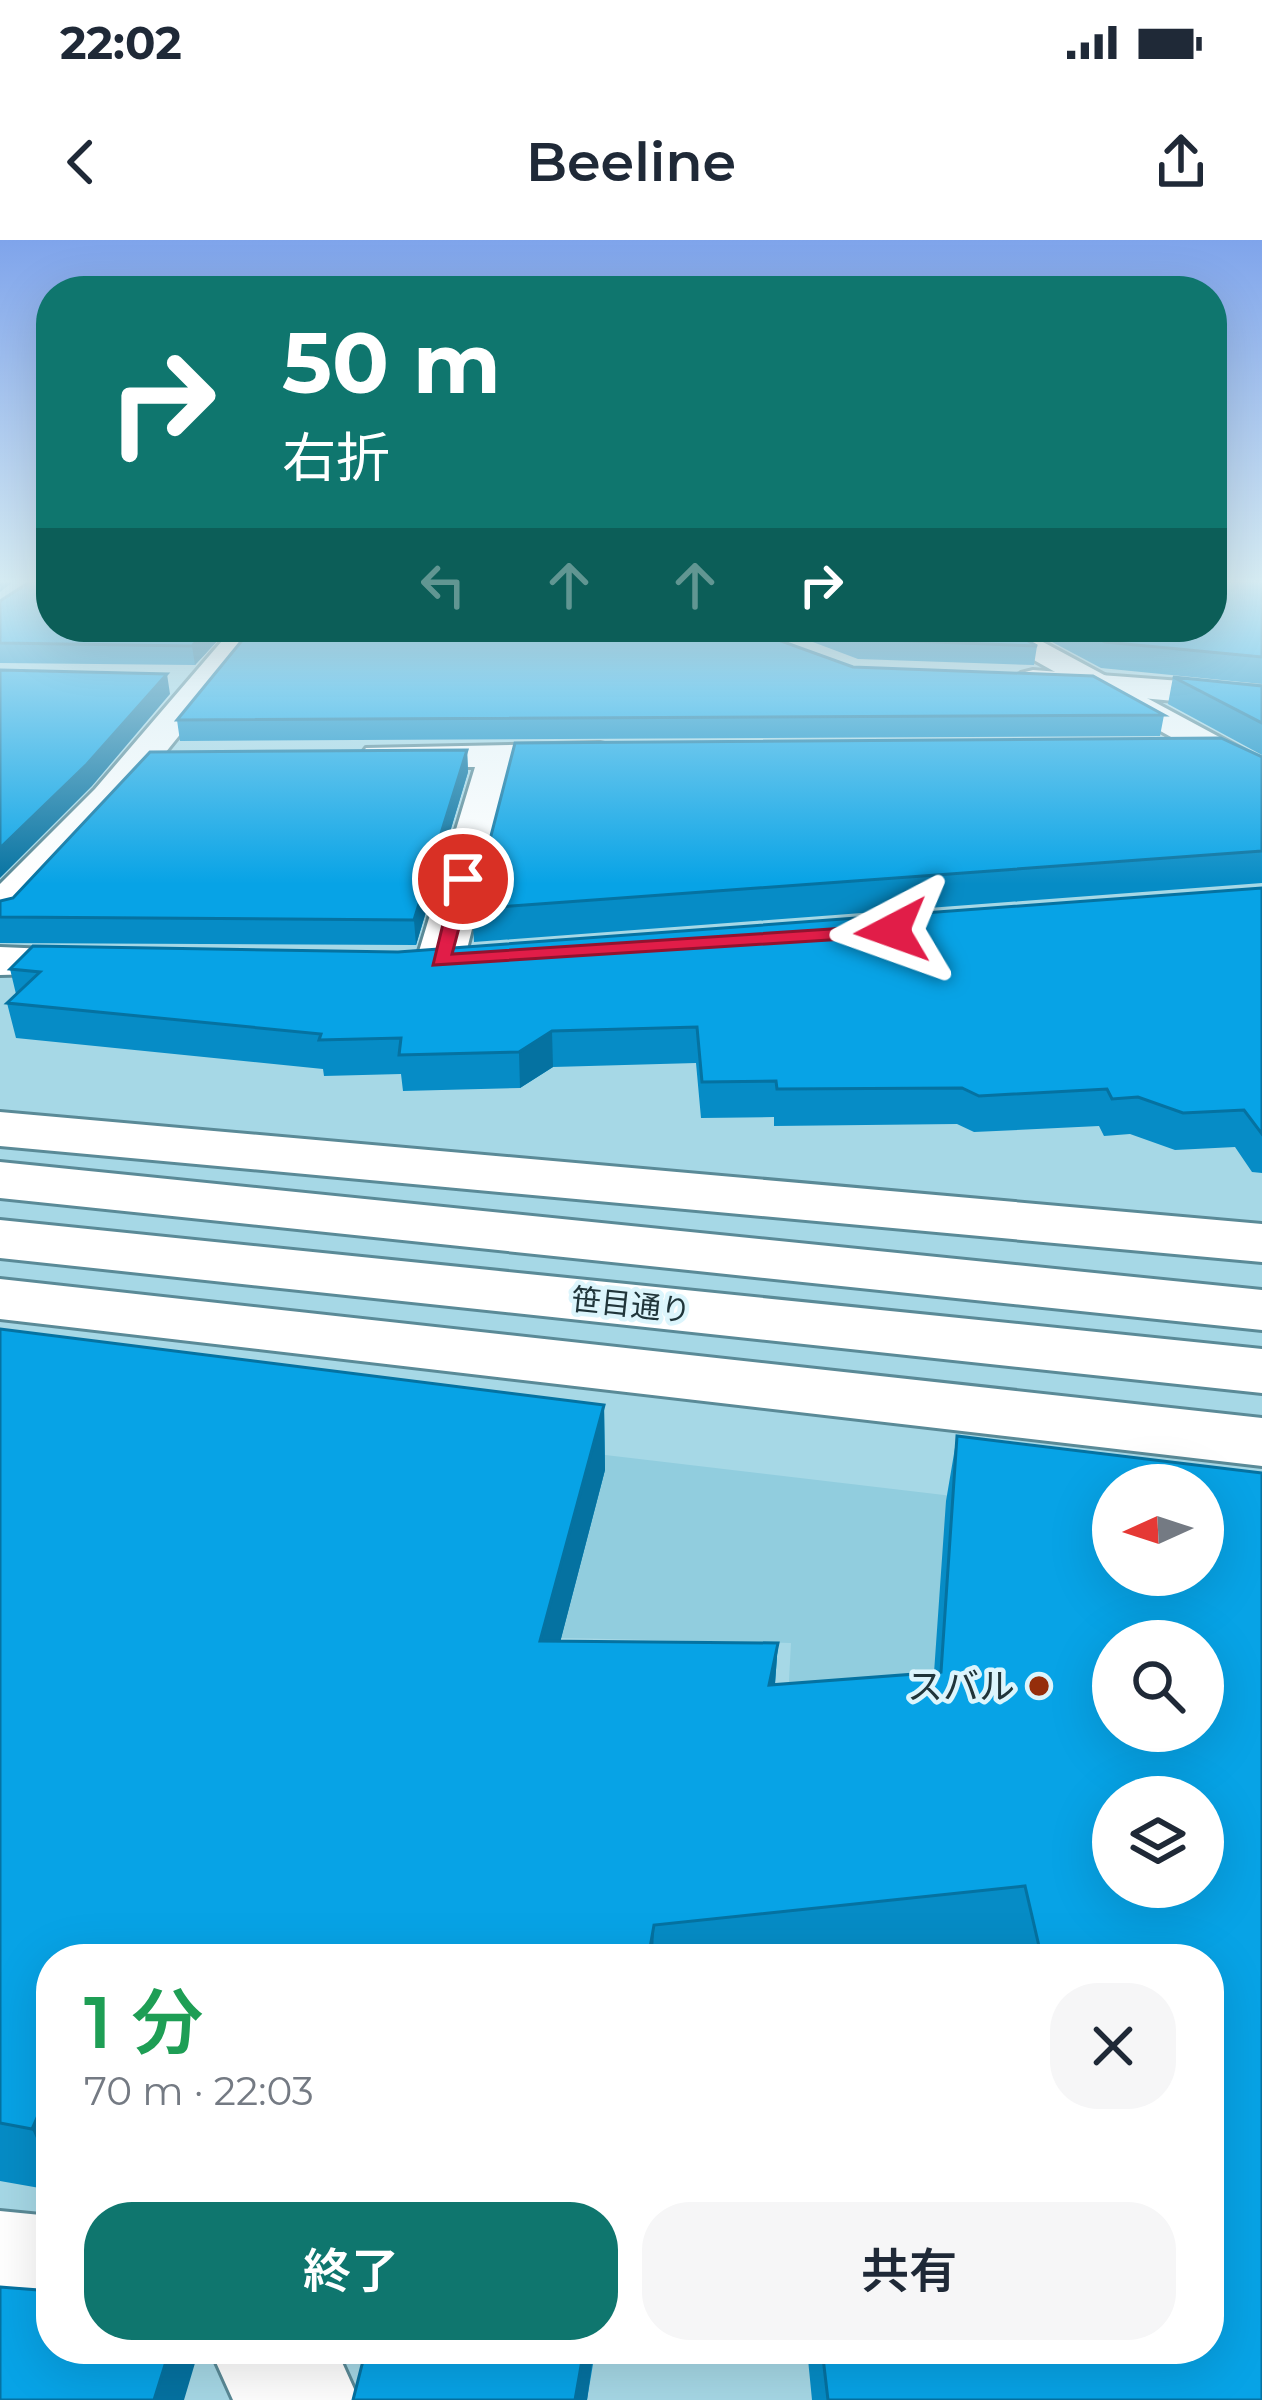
<!DOCTYPE html>
<html lang="ja">
<meta charset="utf-8">
<style>
:root{--surface:#fff;--page:#f6f6f7;--text:#1f2937;--muted:#747a83;--accent:#0f766e}
body{margin:0;font-family:Montserrat,"Noto Sans JP",sans-serif;background:var(--page);color:var(--text);height:100vh;display:flex;flex-direction:column;font-size:45px;white-space:nowrap}
*{box-sizing:border-box;margin:0}
p{font-size:39px;color:var(--muted)}
.icon{flex:none;width:66px;height:66px;fill:none;stroke:currentColor;stroke-width:2;stroke-linecap:round;stroke-linejoin:round}
.map{position:relative;flex:1;overflow:hidden}
.side{position:absolute;left:36px;top:1704px;width:1188px;height:420px;display:flex;flex-direction:column;background:var(--surface);border-radius:48px;box-shadow:0 12px 48px #0002}
.side>*{flex:none}
.hud{position:absolute;left:36px;top:36px;width:1191px;height:366px;border-radius:48px;box-shadow:0 12px 48px #0002;background:#0f766e;color:#fff;overflow:hidden}
.needle{width:78px;rotate:267deg}
.controls{position:absolute;left:1092px;top:1224px;display:grid;gap:24px}
.controls a{display:grid;place-items:center;width:132px;height:132px;border-radius:50%;background:var(--surface);box-shadow:0 12px 48px #0002;font-size:60px}
.pin{position:absolute;display:grid;place-items:center;width:102px;height:102px;color:#fff;margin:-51px;border:6px solid #fff;border-radius:50%;box-shadow:0 3px 12px #0007}
.me{position:absolute;width:132px;margin:-66px;rotate:266deg;stroke-linejoin:round;filter:drop-shadow(0 0 9px #0008)}
.turn{display:flex;align-items:center;gap:42px;height:252px;padding:0 48px;font-size:54px}
.turn .icon{width:156px;height:156px;stroke-width:2.5}
.turn b{display:block;font-size:84px;line-height:102px}
.lanes{display:flex;align-items:center;height:114px;padding:0 48px;background:#0003;justify-content:center;gap:60px;direction:ltr}
.lanes .off{opacity:.35}
.round{display:grid;place-items:center;flex:none;width:126px;height:126px;border-radius:48px;background:var(--page)}
.headline{display:flex;align-items:center;justify-content:space-between;height:204px;padding:0 48px}
h1{font-size:72px;font-weight:600;line-height:90px;color:#1e9e55}
.primary-button{display:flex;gap:24px;margin-top:auto;padding:24px 48px}
.primary-button a{flex:1;height:138px;border-radius:48px;background:var(--accent);color:#fff;font-size:48px;font-weight:600;line-height:138px;text-align:center}
.primary-button a+a{background:var(--page);color:var(--text)}
.status{display:flex;justify-content:space-between;align-items:center;height:84px;padding:0 60px;background:var(--surface);direction:ltr}
.status svg{height:33px;fill:currentColor}
header{display:flex;justify-content:space-between;align-items:center;height:156px;padding:0 48px;background:var(--surface);font-size:54px;font-weight:600}
.map>svg:first-child{display:block}
.built{fill:#91cdde;fill-rule:evenodd}
.lines{fill:none;stroke-linecap:round;stroke-linejoin:round}
.street-casing{stroke:#5a8a97;stroke-width:6}
.secondary-casing{stroke:#5a8a97;stroke-width:6}
.street{fill:#fff;fill-rule:evenodd}
.secondary{fill:#fff;fill-rule:evenodd}
.wall{fill:#068cc6;fill-rule:evenodd}
.shaded-wall{fill:#0572a1}
.building{fill:#07a3e6;stroke:#0572a1;stroke-width:3;fill-rule:evenodd}
.route{fill:#e11d48;stroke:#92132f;stroke-width:3}
.poi-dot{fill:#952e0b;stroke:#dcf5fc;stroke-width:4.5}
.labels{text-anchor:middle;dominant-baseline:central;stroke-width:9;stroke-linejoin:round;paint-order:stroke}
.street-label{font-size:30px;fill:#20353a;stroke:#dcf5fc}
.near-poi-label{font-size:36px;fill:#20353a;stroke:#dcf5fc;text-anchor:end}
</style>
<div class="status"><b>22:02</b><svg viewBox="0 0 49 12"><path d="M0 12V9h3v3zM5 12V6h3v6zM10 12V3h3v9zM15 12V0h3v12zM26 1h20v11H26zM47 4h2v5h-2z"/></svg></div>
<header><svg class="icon" aria-label="back" viewBox="0 0 24 24"><path d="M15 5l-7 7 7 7"/></svg>Beeline<svg class="icon" aria-label="share" viewBox="0 0 24 24"><path d="M12 15V3M7 8l5-5 5 5M5 13v7h14v-7"/></svg></header>
<div class="map">
<svg width="1262" height="2160" viewBox="0 0 1262 2160">
<rect width="100%" height="100%" fill="#a6d8e6"/>
<path class="built" d="M190,1166L1113,1275V1335H1203L1262,1701L1084,1719H774L791,1403L475,1396ZM1113,1401H1203V1491H1113ZM1113,1557H1203V1647H1113Z"/>
<g class="lines">
<g class="street-casing">
<path id="street" d="M234,387H267L123,565L16,680L0,684V644L95,549Z
M1033,430L1262,447V469L1021,447L1016,440L1021,433Z
M600,503L613,506L619,514L613,522L513,526L464,721L457,731L440,735L423,731L416,721L475,527H379L360,516L366,508Z
M0,707L121,712L128,722L121,732L0,735Z
M0,1971L51,1976V2090L0,2085Z
M210,2109H336L359,2160H233Z"/>
</g>
<g class="secondary-casing">
<path id="secondary" d="M975,387H1015L1262,520V548Z
M0,872L1262,984V1022L0,906Z
M0,922L1262,1050V1090L0,958Z
M0,980L1262,1109V1153L0,1018Z
M0,1039L1262,1178V1226L0,1079Z"/>
</g>
<use href="#street" class="street"/>
<use href="#secondary" class="secondary"/>
</g>
<path class="wall" d="M1262,341V444L1101,428L1024,387H1212Z
M0,361L51,387H230L195,425L0,423Z
M773,387H1004L1037,406L1034,425L858,419Z
M853,427L1164,475L1160,496L180,501L177,480Z
M1173,437L1262,446V515L1168,464Z
M467,510L468,532L416,705L0,703V661L13,658Z
M1262,517V643L474,702L472,669Z
M1262,648V933L1252,932L1235,907L1175,910L1130,894L1104,896L1099,886L974,892L957,884L774,886V877L701,878L696,823L553,827L520,848L403,851L401,834L324,836L323,829L16,798L7,763L16,754L10,729L398,712Z
M0,1089L604,1165L605,1230L560,1402L778,1403L775,1444L934,1433L946,1261L957,1196L1262,1233V2160H812L807,2109H1209V1719H1010L1009,1713L950,1719H51V1950L0,1941ZM1113,1245H1203V1335H1113ZM1113,1401H1203V1491H1113ZM1113,1557H1203V1647H1113Z
M366,2109H606L604,2119L594,2118L587,2160H353Z"/>
<path class="shaded-wall" d="M0,341H14L0,352Z
M210,387H230L195,425L192,406Z
M167,434L170,454L92,546L0,638V608Z
M467,510L468,532L416,705L414,680Z
M552,791L553,827L520,848L519,812Z
M604,1165L605,1230L543,1468L540,1401Z
M778,1403L773,1470L769,1445Z
M654,1685L653,1719H648Z
M43,1864L51,1884V1932L32,1889Z
M170,2109H197L198,2113L184,2160H154Z
M584,2109H594L587,2160H575Z"/>
<path class="building" d="M31,341H51V387H210L192,406L0,403V361Z
M1212,341H1262V417L1105,402L1076,387H1212Z
M253,387H742L853,427L1093,436L1164,475L177,480Z
M826,387H1004L1037,406L859,399Z
M0,430L167,434L87,524L0,608Z
M1173,437L1262,446V483Z
M1221,498L1262,517V611L472,669L515,503Z
M467,510L414,680L0,677V661L13,658L150,512Z
M1262,648V894L1244,870L1183,873L1138,857L1112,859L1107,849L979,856L962,848L777,849L776,841L702,842L697,787L552,791L519,812L399,815L401,798L319,800L321,794L7,763L40,732L10,729L33,706L398,712Z
M0,1089L604,1165L540,1401L778,1403L769,1445L941,1432L957,1196L1262,1233V2160H828L822,2109H1209V1719H1042L1025,1646L654,1685L648,1719H51V1866L43,1864L32,1889L0,1883ZM1113,1245H1203V1335H1113ZM1113,1401H1203V1491H1113ZM1113,1557H1203V1647H1113Z
M0,2047L51,2051V2109H170L154,2160H0Z
M366,2109H584L575,2160H353Z"/>
<linearGradient id="sky" x2="0" y2="1"><stop stop-color="#7fa4eb"/><stop offset="0.53" stop-color="#d7edf4"/><stop offset="1" stop-color="#d7edf4" stop-opacity="0"/></linearGradient>
<rect width="1262" height="644" fill="url(#sky)"/>
<path class="route" d="M463,633L472,639L452,714L892,685L902,691L892,696L433,725L454,639Z"/>
<circle class="poi-dot" cx="1039" cy="1446" r="12"/>
<g class="labels">
<g class="street-label">
<text transform="translate(631 1065) rotate(6)">笹目通り</text>
</g>
<g class="near-poi-label">
<text x="1015" y="1446">スバル</text>
</g>
</g>
</svg>
<div class="controls">
<a><svg class="needle" viewBox="-14 -14 28 28"><path d="M0-13l5 13h-10z" fill="#e53935"/><path d="M0 13l5-13h-10z" fill="#747a83"/></svg></a>
<a><svg class="icon" aria-label="search" viewBox="0 0 24 24"><circle cx="10" cy="10" r="6"/><path d="M15 15l6 6"/></svg></a>
<a><svg class="icon" aria-label="layers" viewBox="0 0 24 24"><path d="M12 4l9 5-9 5-9-5zM3 14l9 5 9-5"/></svg></a>
</div>
<div class="pin" style="left:463px;top:639px;background:#d93025"><svg class="icon" aria-label="arrive" viewBox="0 0 24 24"><path d="M6 21V4h12l-3 4 3 4H6"/></svg></div>
<svg class="me" style="left:892px;top:691px" viewBox="-20 -20 40 40"><path d="M0-17L14 15 0 8-14 15z" fill="#e11d48" stroke="#fff" stroke-width="4"/></svg>
<div class="hud">
<div class="turn"><svg class="icon" aria-label="right" viewBox="0 0 24 24"><path d="M7 20v-9h11M14 6l5 5-5 5"/></svg><div><b>50 m</b>右折</div></div>
<div class="lanes"><svg class="icon off" aria-label="left" viewBox="0 0 24 24"><path d="M17 20v-9H6M10 6l-5 5 5 5"/></svg><svg class="icon off" aria-label="ahead" viewBox="0 0 24 24"><path d="M12 20V5M6 11l6-6 6 6"/></svg><svg class="icon off" aria-label="ahead" viewBox="0 0 24 24"><path d="M12 20V5M6 11l6-6 6 6"/></svg><svg class="icon" aria-label="right" viewBox="0 0 24 24"><path d="M7 20v-9h11M14 6l5 5-5 5"/></svg></div>
</div>
<section class="side">
<div class="headline"><div><h1>1 分</h1><p>70 m · 22:03</p></div><a class="round"><svg class="icon" aria-label="close" viewBox="0 0 24 24"><path d="M6 6l12 12M18 6L6 18"/></svg></a></div>
<div class="primary-button"><a>終了</a><a>共有</a></div>
</section>
</div>
